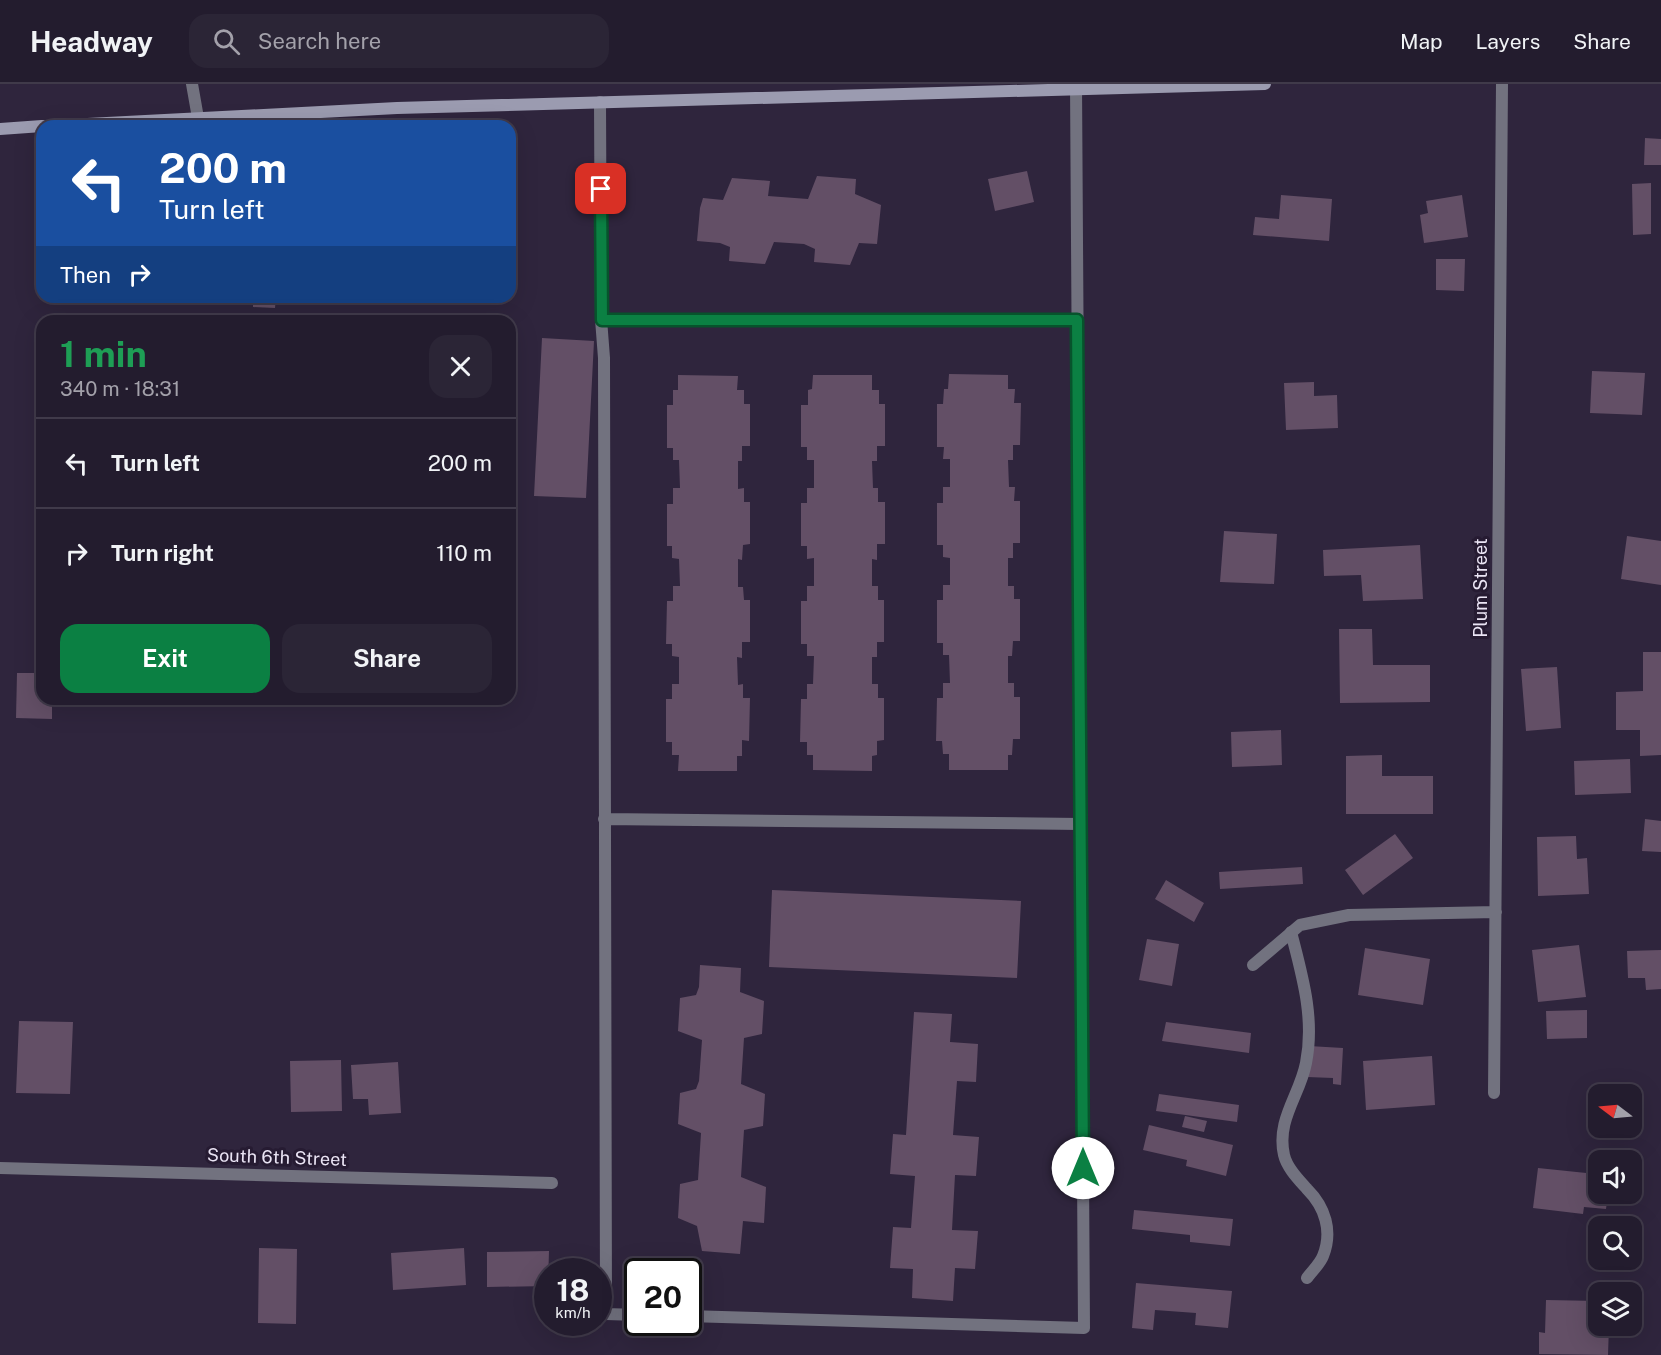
<!DOCTYPE html>
<meta charset="utf-8">
<style>
:root{--surface:#231c2e;--page:#2b2536;--text:#f1f3f6;--muted:#a3a1aa;--line:#403a4a;--accent:#0b8043}
body{margin:0;font-family:"Public Sans",sans-serif;background:var(--page);color:var(--text);height:100vh;display:flex;flex-direction:column;font-size:22px;white-space:nowrap}
*{box-sizing:border-box;margin:0}
p{font-size:20px;color:var(--muted)}
.icon{flex:none;width:33px;height:33px;fill:none;stroke:currentColor;stroke-width:2;stroke-linecap:round;stroke-linejoin:round}
.map{position:relative;flex:1;overflow:hidden}
.drawer{position:absolute;left:36px;top:231px;width:480px;height:390px;display:flex;flex-direction:column;background:var(--surface);border-radius:18px;box-shadow:0 6px 24px #0002,0 0 0 2px var(--line)}
.drawer>*{flex:none}
.guide{position:absolute;left:36px;top:36px;width:480px;height:183px;border-radius:18px;box-shadow:0 6px 24px #0002,0 0 0 2px var(--line);background:#1a4fa0;color:#fff;overflow:hidden}
.needle{width:39px;rotate:286deg}
.tools{position:absolute;left:1588px;top:1000px;display:grid;gap:12px}
.tools a{display:grid;place-items:center;width:54px;height:54px;border-radius:12px;background:var(--surface);box-shadow:0 6px 24px #0002,0 0 0 2px var(--line);font-size:30px}
.speed{position:absolute;left:534px;top:1174px;display:flex;gap:12px;font-size:30px;font-weight:700;text-align:center}
.speed>*{display:grid;place-content:center;width:78px;height:78px;border-radius:50%;background:var(--surface);box-shadow:0 6px 24px #0002,0 0 0 2px var(--line);line-height:1}
.speed small{font-size:15px;font-weight:400}
.speed .limit{border:3px solid #111;border-radius:9px;background:#fff;color:#111}
.pin{position:absolute;display:grid;place-items:center;width:51px;height:51px;color:#fff;margin:-26px;border-radius:12px;box-shadow:0 3px 9px #0006}
.me{position:absolute;width:66px;margin:-33px;rotate:0deg;stroke-linejoin:round;filter:drop-shadow(0 0 4px #0008)}
.turn{display:flex;align-items:center;gap:21px;height:126px;padding:0 24px;font-size:27px}
.turn .icon{width:78px;height:78px;stroke-width:2.5}
.turn b{display:block;font-size:42px;line-height:51px}
.then{display:flex;align-items:center;height:57px;padding:0 24px;background:#0003;gap:12px;font-size:22px}
.round{display:grid;place-items:center;flex:none;width:63px;height:63px;border-radius:18px;background:var(--page)}
.summary{display:flex;align-items:center;justify-content:space-between;height:102px;padding:0 24px}
h1{font-size:36px;font-weight:700;line-height:45px;color:#1e9e55}
.cta{display:flex;gap:12px;margin-top:auto;padding:12px 24px}
.cta a{flex:1;height:69px;border-radius:18px;background:var(--accent);color:#fff;font-size:24px;font-weight:700;line-height:69px;text-align:center}
.cta a+a{background:var(--page);color:var(--text)}
ul{padding:0;list-style:none}
li{display:flex;align-items:center;gap:18px;height:90px;padding:0 24px;border-top:2px solid var(--line)}
li div{flex:1}
li b{display:block;font-size:22px}
li em{font-style:normal}
header{display:flex;align-items:center;gap:36px;box-sizing:border-box;height:84px;padding:0 30px;background:var(--surface);border-bottom:2px solid var(--line)}
header strong{font-size:28px}
nav{display:flex;gap:33px;margin-inline-start:auto;font-size:21px}
.search{width:420px;height:54px;background:var(--page);display:flex;align-items:center;gap:15px;box-sizing:border-box;padding:0 21px;border-radius:18px;color:var(--muted);font-size:22px}
.map>svg:first-child{display:block}
.building{fill:#634f66}
.lines{fill:none;stroke-linecap:round;stroke-linejoin:round}
.lane{stroke:#72727f;stroke-width:12}
.street{stroke:#72727f;stroke-width:12}
.secondary{stroke:#9b9bb0;stroke-width:12}
.route-casing{stroke:#07532c;stroke-width:15}
.route{stroke:#0b8043;stroke-width:10}
.labels{text-anchor:middle;dominant-baseline:central;stroke-width:6;stroke-linejoin:round;paint-order:stroke}
.street-label{font-size:18px;fill:#eae4f4;stroke:#261b32}
</style>
<header>
<strong>Headway</strong>
<div class="search"><svg class="icon" aria-label="search" viewBox="0 0 24 24"><circle cx="10" cy="10" r="6"/><path d="M15 15l6 6"/></svg>Search here</div>
<nav><a>Map</a><a>Layers</a><a>Share</a></nav>
</header>
<div class="map">
<svg width="1661" height="1271" viewBox="0 0 1661 1271">
<rect width="100%" height="100%" fill="#2f253d"/>
<path class="building" d="M1645,54L1661,55V81H1644Z
M1027,87L1034,118L995,127L988,95Z
M817,92L856,95L855,110L881,121L877,160L859,159L850,181L814,178L815,165L804,160L774,158L765,180L729,177L730,163L720,159L697,157L700,124L703,114L723,116L732,94L770,97L768,112L808,115Z
M1651,99V150L1633,151L1632,100Z
M1281,111L1332,115L1329,157L1253,151L1255,133L1279,135Z
M1462,111L1468,153L1424,159L1420,131L1428,129L1426,117Z
M1436,175H1465L1464,207L1436,206Z
M253,213H276L275,224L253,223Z
M542,254L594,257L586,414L534,412Z
M1592,287L1645,289L1642,331L1590,329Z
M949,290L1008,291V305H1015L1014,319H1021L1020,361H1013V376H1008L1009,403H1015L1014,417H1020V459H1013V474H1008V502H1014V515H1020V557H1013L1012,572H1008V599H1014V613H1020V655H1013L1012,671H1008V686H949V670H943L942,657H936L937,614H943V599H950L949,571H943V559H937V516H943V501H950V474L943,473V461H937V419H943V403H950V375H943L944,363H937V320H943L944,305H948Z
M678,291L738,292L737,306H744V320H750V362H742V377H738V405L744,404V418H750V460L743,461L742,476L738,475V503H743L744,516H750V558H742V574L737,573L738,601L743,600V614H750L749,657L742,656V672H737V687H678L679,671H672V658H666V615H672V600H679V573L672,572V560H666L667,517H673V502H680L679,475L672,474V462H667V420H673V404H680L679,376H673V364H667V321H673V306H678Z
M813,291H872V306H879V320H885V362H877V377H872L873,404H878V418H885V460H877V476L872,475V502H878V516H884V558H877V573H872V600H878V614H884V656L877,657V671L872,672V687L813,686V671H807V658H800L801,615H807V600H813L814,572H807V560H801V517H807V502H814V474L807,475V462H801V419H807V404H814V376H807V363H801V321H808V306L812,305Z
M1314,298V312L1337,311L1338,344L1286,346L1284,299Z
M38,328L42,329V379H36Z
M1224,447L1277,450L1274,500L1220,498Z
M1627,452L1661,457V501L1621,495Z
M1420,461L1423,515L1363,517L1361,491L1324,492L1323,466Z
M1339,545H1372L1373,581H1430V618L1340,619Z
M1643,568H1661V671L1640,672V646H1616V608L1643,607Z
M1557,583L1561,644L1526,647L1521,585Z
M17,589H42V615H52V635L16,634Z
M1281,646L1282,681L1232,683L1231,648Z
M1382,671V692H1433V730H1346V672Z
M1630,675L1631,709L1575,711L1574,677Z
M1645,735L1661,737V768L1642,767Z
M1395,750L1413,774L1363,811L1345,786Z
M1576,752L1577,775L1587,774L1589,810L1538,812L1537,753Z
M1302,783L1303,800L1220,805L1219,788Z
M1166,796L1204,819L1194,838L1155,815Z
M772,806L1021,817L1017,894L769,883Z
M1147,855L1179,860L1172,902L1139,896Z
M1579,861L1586,913L1538,918L1532,866Z
M1365,864L1430,875L1423,921L1358,911Z
M1661,866V905L1646,906L1645,894H1628L1627,867Z
M700,881L741,884L740,908L764,917L762,950L744,954L741,1000L765,1010L763,1042L744,1046L741,1093L766,1103L764,1139L743,1137L740,1170L702,1167L697,1142L678,1134L680,1100L698,1096L701,1049L678,1040L680,1009L696,1005L699,997L702,956L678,947L680,914L696,911L699,903Z
M1587,926V954L1547,955L1546,927Z
M914,928L952,930L950,958L978,960L976,998L957,997L953,1051L979,1053L976,1092L955,1091L952,1146L978,1147L975,1185L955,1184L953,1217L912,1214L913,1185L890,1184L893,1143L911,1144L915,1092L890,1090L893,1050L906,1051Z
M19,937L73,938L70,1010L16,1009Z
M1166,938L1251,949L1249,969L1162,957Z
M1309,962L1343,964L1341,1001L1333,1000V994L1307,993Z
M1432,972L1435,1021L1366,1026L1363,977Z
M341,976L342,1027L291,1028L290,977Z
M398,978L401,1029L369,1031L368,1015H353L351,981Z
M1159,1010L1239,1021L1237,1038L1156,1027Z
M1185,1032L1207,1037L1204,1048L1182,1043Z
M1149,1041L1233,1061L1226,1092L1186,1082L1187,1076L1143,1066Z
M1538,1084L1596,1090L1594,1104L1599,1105V1110H1608L1606,1125L1584,1123L1583,1130L1533,1124Z
M1134,1126L1233,1135L1230,1162L1190,1158V1151L1132,1145Z
M259,1164L297,1165L296,1240L258,1239Z
M464,1164L466,1201L393,1206L391,1169Z
M549,1167L548,1202L487,1203V1168Z
M1136,1199L1232,1207L1228,1244L1195,1241L1196,1229L1155,1226L1153,1246L1132,1244Z
M1546,1216L1599,1217V1242H1609L1608,1271L1539,1270V1248L1545,1249Z"/>
<g class="lines">
<path class="lane" d="M192,0L198,34
M600,18L601,235L604,274L606,1230L638,1231
M601,235L1077,236
M604,735L1081,740
M1291,848C1302,891 1315,934 1306,979C1300,1011 1276,1036 1284,1071C1287,1084 1299,1096 1307,1105C1325,1123 1333,1147 1323,1172C1320,1180 1312,1187 1307,1194
M688,1232L1084,1244L1076,0"/>
<path class="street" d="M1253,881L1300,841L1349,831L1496,828
M1494,1009L1502,0
M0,1084L552,1099"/>
<path class="secondary" d="M49,42L397,24L1265,0
M0,45L42,42"/>
</g>
<g class="lines">
<g class="route-casing">
<path id="route" d="M601,105L602,236H1077L1083,1084"/>
</g>
<use href="#route" class="route"/>
</g>
<g class="labels">
<g class="street-label">
<text transform="translate(1480 504) rotate(-90)">Plum Street</text>
<text transform="translate(277 1073) rotate(2)">South 6th Street</text>
</g>
</g>
</svg>
<div class="tools">
<a><svg class="needle" viewBox="-14 -14 28 28"><path d="M0-13l5 13h-10z" fill="#e53935"/><path d="M0 13l5-13h-10z" fill="#a3a1aa"/></svg></a>
<a><svg class="icon" aria-label="sound" viewBox="0 0 24 24"><path d="M4 9h4l5-4v14l-5-4H4zM17 9q2 3 0 6"/></svg></a>
<a><svg class="icon" aria-label="search" viewBox="0 0 24 24"><circle cx="10" cy="10" r="6"/><path d="M15 15l6 6"/></svg></a>
<a><svg class="icon" aria-label="layers" viewBox="0 0 24 24"><path d="M12 4l9 5-9 5-9-5zM3 14l9 5 9-5"/></svg></a>
</div>
<div class="speed"><div>18<small>km/h</small></div><div class="limit">20</div></div>
<div class="pin" style="left:601px;top:105px;background:#d93025"><svg class="icon" aria-label="arrive" viewBox="0 0 24 24"><path d="M6 21V4h12l-3 4 3 4H6"/></svg></div>
<svg class="me" style="left:1083px;top:1084px" viewBox="-20 -20 40 40"><circle r="19" fill="#fff"/><path d="M0-13L10 11 0 6-10 11z" fill="#0b8043"/></svg>
<div class="guide">
<div class="turn"><svg class="icon" aria-label="left" viewBox="0 0 24 24"><path d="M17 20v-9H6M10 6l-5 5 5 5"/></svg><div><b>200 m</b>Turn left</div></div>
<div class="then">Then<svg class="icon" aria-label="right" viewBox="0 0 24 24"><path d="M7 20v-9h11M14 6l5 5-5 5"/></svg></div>
</div>
<section class="drawer">
<div class="summary"><div><h1>1 min</h1><p>340 m · 18:31</p></div><a class="round"><svg class="icon" aria-label="close" viewBox="0 0 24 24"><path d="M6 6l12 12M18 6L6 18"/></svg></a></div>
<ul>
<li><svg class="icon" aria-label="left" viewBox="0 0 24 24"><path d="M17 20v-9H6M10 6l-5 5 5 5"/></svg><div><b>Turn left</b></div><em>200 m</em></li>
<li><svg class="icon" aria-label="right" viewBox="0 0 24 24"><path d="M7 20v-9h11M14 6l5 5-5 5"/></svg><div><b>Turn right</b></div><em>110 m</em></li>
</ul>
<div class="cta"><a>Exit</a><a>Share</a></div>
</section>
</div>
